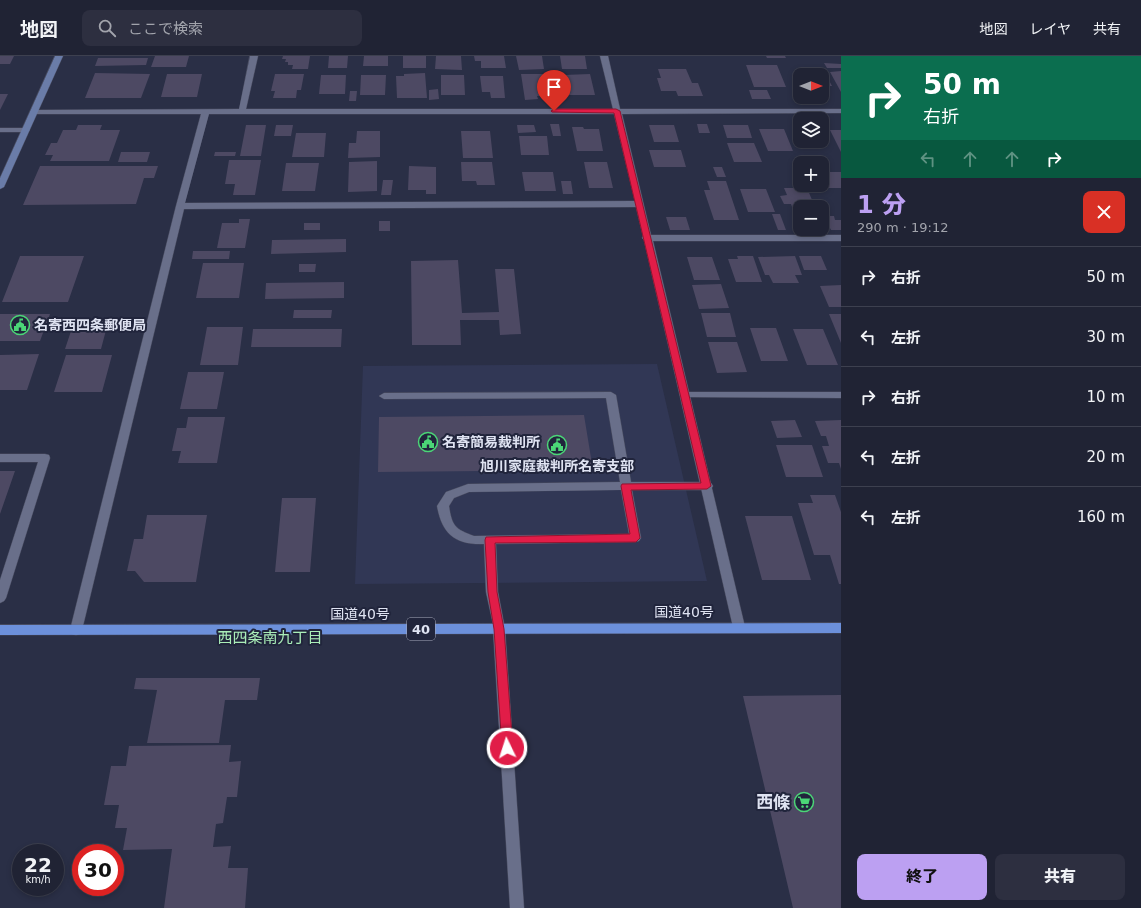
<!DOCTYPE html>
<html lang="ja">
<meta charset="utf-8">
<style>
:root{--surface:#202334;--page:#2d2f40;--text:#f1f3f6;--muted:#a2a4ac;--line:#3d404f;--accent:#bca0f2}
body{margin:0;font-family:"DejaVu Sans","Noto Sans JP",sans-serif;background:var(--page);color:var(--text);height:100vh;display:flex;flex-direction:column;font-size:15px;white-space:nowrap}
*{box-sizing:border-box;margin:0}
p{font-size:13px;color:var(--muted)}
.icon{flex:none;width:22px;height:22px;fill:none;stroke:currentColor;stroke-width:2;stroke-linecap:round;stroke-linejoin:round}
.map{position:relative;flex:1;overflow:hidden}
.panel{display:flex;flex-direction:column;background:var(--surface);width:300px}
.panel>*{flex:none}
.guide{background:#0b6e4f;color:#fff;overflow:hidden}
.needle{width:26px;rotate:90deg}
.fabs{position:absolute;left:793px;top:12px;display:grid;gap:8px}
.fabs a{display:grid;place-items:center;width:36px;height:36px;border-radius:8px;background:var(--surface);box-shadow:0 2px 6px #0003,0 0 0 1px var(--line);font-size:20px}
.speed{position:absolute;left:12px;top:788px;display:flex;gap:8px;font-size:20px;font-weight:700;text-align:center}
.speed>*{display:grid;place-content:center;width:52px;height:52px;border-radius:50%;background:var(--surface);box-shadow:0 2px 6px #0003,0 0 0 1px var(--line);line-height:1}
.speed small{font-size:10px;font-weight:400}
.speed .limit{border:6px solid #d22;background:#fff;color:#111}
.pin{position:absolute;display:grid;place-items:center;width:34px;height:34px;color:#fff;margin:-41px -17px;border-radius:50% 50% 50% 0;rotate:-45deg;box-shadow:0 0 4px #0007}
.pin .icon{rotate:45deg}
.me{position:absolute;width:44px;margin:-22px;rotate:356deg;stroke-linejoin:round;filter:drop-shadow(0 0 3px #0008)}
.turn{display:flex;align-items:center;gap:14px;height:84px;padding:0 16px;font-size:18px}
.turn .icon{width:52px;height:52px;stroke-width:2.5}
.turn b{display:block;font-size:28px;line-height:34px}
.lanes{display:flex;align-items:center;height:38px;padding:0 16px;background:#0003;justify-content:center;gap:20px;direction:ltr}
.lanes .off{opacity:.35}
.round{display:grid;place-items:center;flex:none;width:42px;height:42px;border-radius:8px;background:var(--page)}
.headline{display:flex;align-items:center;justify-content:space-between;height:68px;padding:0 16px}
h1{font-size:24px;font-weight:800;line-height:30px;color:var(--accent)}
.cta{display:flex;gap:8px;margin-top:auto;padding:8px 16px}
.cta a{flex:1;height:46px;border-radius:8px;background:var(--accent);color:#111;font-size:16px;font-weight:800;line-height:46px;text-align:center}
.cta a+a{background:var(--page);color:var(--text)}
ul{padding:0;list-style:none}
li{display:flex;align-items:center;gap:12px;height:60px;padding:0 16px;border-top:1px solid var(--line)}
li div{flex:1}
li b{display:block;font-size:15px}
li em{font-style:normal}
header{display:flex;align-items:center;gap:24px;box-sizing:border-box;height:56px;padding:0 20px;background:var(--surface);border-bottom:1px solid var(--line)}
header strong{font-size:19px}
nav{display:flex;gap:22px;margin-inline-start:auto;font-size:14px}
.search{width:280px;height:36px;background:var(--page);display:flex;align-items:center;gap:10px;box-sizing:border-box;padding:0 14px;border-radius:8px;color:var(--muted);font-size:15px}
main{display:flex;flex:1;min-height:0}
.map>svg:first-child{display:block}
.built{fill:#313755}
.building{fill:#4d4963}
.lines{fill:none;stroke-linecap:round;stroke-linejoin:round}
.service-casing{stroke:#484b5f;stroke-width:1}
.minor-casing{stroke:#484b5f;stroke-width:1}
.tertiary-casing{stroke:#484b5f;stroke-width:1}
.secondary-casing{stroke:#484b5f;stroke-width:1}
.trunk-casing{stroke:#484b5f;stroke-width:1}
.service{fill:#696f8a;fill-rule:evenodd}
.minor{fill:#696f8a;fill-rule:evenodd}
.tertiary{fill:#696f8a;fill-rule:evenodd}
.secondary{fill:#6a7ca8;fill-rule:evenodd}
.trunk{fill:#6c90db;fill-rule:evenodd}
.route{fill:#e11d48;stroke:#92132f}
.labels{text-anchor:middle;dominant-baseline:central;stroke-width:4;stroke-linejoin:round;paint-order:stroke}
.shield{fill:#21253c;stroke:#a6aabb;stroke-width:1}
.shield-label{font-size:13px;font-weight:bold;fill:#dfe3f2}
.poi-label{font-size:14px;font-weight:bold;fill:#dfe3f2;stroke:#21253c;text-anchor:start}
.street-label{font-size:14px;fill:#dfe3f2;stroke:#21253c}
.neighbourhood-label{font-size:15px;fill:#aaeeb8;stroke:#21253c}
.near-poi-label{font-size:17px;font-weight:bold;fill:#dfe3f2;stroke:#21253c;text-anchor:end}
</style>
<header>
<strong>地図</strong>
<div class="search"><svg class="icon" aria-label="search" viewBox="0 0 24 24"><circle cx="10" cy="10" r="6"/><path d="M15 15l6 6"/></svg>ここで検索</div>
<nav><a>地図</a><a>レイヤ</a><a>共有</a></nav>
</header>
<main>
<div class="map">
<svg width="841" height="852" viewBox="0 0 841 852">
<rect width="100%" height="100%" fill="#2a2f46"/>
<path class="built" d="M657,308L707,525L355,528L363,310Z"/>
<path class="building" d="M0,0H14L10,8H0Z
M155,0H189L186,11H151Z
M283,0H310L308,13H292L293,9H288V6H285L286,3H282Z
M329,0H348L347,12H328Z
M364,0H388V10H363Z
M403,0H426V12H403Z
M436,0H461L462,14L435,13Z
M474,0H504L506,12H481V5H475Z
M516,0H542L544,13L519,14Z
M560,0H585L587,13H562Z
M766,0H785L786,2H767Z
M98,2H148L146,9L95,10Z
M824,7L841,8V12H827Z
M746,9H777L786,31H754Z
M658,13H686L692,27H698L703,40H678L676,35H661L657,22H661Z
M801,13H823L832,30H822V19H800V25L795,14H802Z
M841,15V36L830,16Z
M95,17L150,18L141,42H85Z
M425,17L427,42H397L396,20H404V18Z
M167,18H202L197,41H161Z
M275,18H304L301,34H297L296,42H273L275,35H271Z
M521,18H544L549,39L537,40L538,43L525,44Z
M590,18L595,39H568L564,19Z
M321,19H346L345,38H319Z
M361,19H386L385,39H360Z
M441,19H464L465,39H441Z
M480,20H503L505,42H491L490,36H482Z
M552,31H560L562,43H554Z
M438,33L439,43L429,44V34Z
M749,34H767L771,43H752Z
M350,35H357L356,45H349Z
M0,38H8L0,54Z
M550,68H559L561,80H553Z
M697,68H707L710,77H699Z
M78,69H102L100,74H120L109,105H50L53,99H45L51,87H57L63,74H76Z
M246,69H266L261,100H240Z
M276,69H293L291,80H274Z
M517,69H534L536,76L518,77Z
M649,69H674L679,86H654Z
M723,69H748L752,82H727Z
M572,71H583L584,73H599L603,95H577Z
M759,73H784L793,95H768Z
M830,74H841V96Z
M357,75H380V101L348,102L349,87H356Z
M461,75H490L493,102H463Z
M296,77H326L324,101H292Z
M519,80H547L549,99H521Z
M727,87H754L762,106H734Z
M649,94H681L686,111H654Z
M121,96H150L147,106H118Z
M215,96H236L235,100H214Z
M229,104H261L255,139H233L235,128H225Z
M377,105V135L348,136L349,106Z
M461,106H492L495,129H477L476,125H462Z
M584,106H607L613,132H589Z
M286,107H319L315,135H282Z
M40,110H158L154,122H144L136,148L23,149Z
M409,110L436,111V138H426V134H408Z
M713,111H722L726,121H717Z
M522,116H553L556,135H525Z
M822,116H841V132H817L816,129H822Z
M383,124H393L391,139H381Z
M561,125H571L573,138H563Z
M707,125H726L739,164H714L704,134H710Z
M784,132H807L815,151H800V156H794L791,148H784L780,140L787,139Z
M740,133H766L775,156H748Z
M772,158H780L786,174H778Z
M824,160H834L835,164H841V174H831Z
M666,161H686L690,174H670Z
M239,163H250L245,192H217L222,167H239Z
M379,165H390V175H379Z
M304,167H320V174H304Z
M346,183V196L271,198L272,184Z
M193,195H230L229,203H192Z
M20,200H84L68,246H2Z
M737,200H753L762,226H736L728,203H738Z
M795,200L802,219H795L799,227H773L769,219H765L758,201Z
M799,200H821L827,214H804Z
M687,201H712L720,224H694Z
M458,204L462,257L499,256L495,213H514L521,278L500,279L499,264H460L461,289H412L411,205Z
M203,207H244L239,242H196Z
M299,208H316L315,216H299Z
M344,226V242L265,243L266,227Z
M721,228L729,252L699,253L692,229Z
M841,229V251H829L820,230Z
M294,254H332L331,262H293Z
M701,257H730L736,281H707Z
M0,258H50L40,285H0Z
M829,258H841V287Z
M75,263H109L101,293H65Z
M207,271H243L238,309H200Z
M750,272H776L788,305H761Z
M253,273H342L341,291H251Z
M793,273H823L838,309H807Z
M708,286H737L747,316L717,317Z
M39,298L27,334H0V299Z
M66,299H112L102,336H54Z
M188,316H224L217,353H180Z
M584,359L593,414L378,416L379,361Z
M188,361H225L217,407H178L181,395H172L177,372H186Z
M795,364L802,381L777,382L771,365Z
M841,364V413L839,407H828L822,390H829L826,380H821L815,365Z
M776,389H812L823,421H786Z
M0,415H15L0,458Z
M810,439H835L841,456V528H839L830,499H814L798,447H813Z
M282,442H316L310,516H275Z
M147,459H207L196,526H144L135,515H127L134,483H143Z
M745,460H792L811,524H762Z
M136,622H260L257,644H225L219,687H147L157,634L134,633Z
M841,639V852H793L743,640Z
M231,689L229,706L241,705L237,741H227L223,767L216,768L213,791L231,790L228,812H248L245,852H164L172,793L123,794L127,772H115L119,749H104L111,710H126L129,690Z"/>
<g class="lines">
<g class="service-casing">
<path id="service" d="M611,336L616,339L631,426H707L711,427L713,430L711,433L707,434H632L641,482L639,485L635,486L496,488L498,536L505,573L503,577L499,578L495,577L486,536L484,488C455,489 442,478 437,450L446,436L468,428L620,426L606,342L384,343L379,340L384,337ZM621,434L629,478L474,480C455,473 452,470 449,450L454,442L469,436Z
M0,398H45L49,399L50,402L6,542L4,545L0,547V524L38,406H0Z"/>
</g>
<g class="minor-casing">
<path id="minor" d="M250,0H258L246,53H613L600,0H608L620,53H841V57L622,58L651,179H841V185H653L745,571L743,575L739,576L735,575L733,571L644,184L642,182L643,180L636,151L184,153L82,574L80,578L76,579L72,578L70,574L176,150L201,58H34L30,56L34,54L239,53ZM209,58H614L635,145L185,147Z
M0,72H26L30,74L26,76H0Z
M499,568L503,569L505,573L524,852H510L493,573L495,569Z"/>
</g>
<g class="tertiary-casing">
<path id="tertiary" d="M685,336H841V342L681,341L680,339Z"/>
</g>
<g class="secondary-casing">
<path id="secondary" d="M55,0H63L4,131L0,133V122Z"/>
</g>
<g class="trunk-casing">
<path id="trunk" d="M841,567V577L0,579V569Z"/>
</g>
<use href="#service" class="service"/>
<use href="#minor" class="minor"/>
<use href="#tertiary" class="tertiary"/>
<use href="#secondary" class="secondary"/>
<use href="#trunk" class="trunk"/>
</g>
<path class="route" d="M554,53H616L620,55L711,430L707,433L631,434L640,482L636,486L495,487L497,536L504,573L513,692L511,696L507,697L503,696L502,692L494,573L488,536L485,484L486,481L630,478L621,430L622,428L701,427L614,57L552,56L551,55Z"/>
<defs>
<g id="civic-ring" transform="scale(1)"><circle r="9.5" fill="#21253c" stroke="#4bd677" stroke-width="1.5"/><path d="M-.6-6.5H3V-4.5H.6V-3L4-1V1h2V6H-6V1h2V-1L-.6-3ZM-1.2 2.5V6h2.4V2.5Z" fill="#4bd677"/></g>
<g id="supermarket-ring" transform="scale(1)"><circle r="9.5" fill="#21253c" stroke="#4bd677" stroke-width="1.5"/><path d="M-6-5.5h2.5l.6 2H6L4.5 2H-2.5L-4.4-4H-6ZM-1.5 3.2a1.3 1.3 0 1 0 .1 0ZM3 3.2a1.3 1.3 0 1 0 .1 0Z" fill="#4bd677"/></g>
</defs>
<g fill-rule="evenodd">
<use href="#civic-ring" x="20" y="269"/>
<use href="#civic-ring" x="428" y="386"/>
<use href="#civic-ring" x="557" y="389"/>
<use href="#supermarket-ring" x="804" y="746"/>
</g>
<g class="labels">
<rect class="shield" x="407" y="562" width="28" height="22" rx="3"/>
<g class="shield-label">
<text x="421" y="573">40</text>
</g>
<g class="poi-label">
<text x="34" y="269">名寄西四条郵便局</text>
<text x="442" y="386">名寄簡易裁判所</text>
<text x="557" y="410" text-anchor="middle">旭川家庭裁判所名寄支部</text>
</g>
<g class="street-label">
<text x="684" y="556">国道40号</text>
<text x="360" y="558">国道40号</text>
</g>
<g class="neighbourhood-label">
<text x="270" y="582">西四条南九丁目</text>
</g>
<g class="near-poi-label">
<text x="790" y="746">西條</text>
</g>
</g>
</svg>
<div class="fabs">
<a><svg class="needle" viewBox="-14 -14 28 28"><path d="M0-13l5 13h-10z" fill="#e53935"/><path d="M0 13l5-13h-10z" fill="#a2a4ac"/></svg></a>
<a><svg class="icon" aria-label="layers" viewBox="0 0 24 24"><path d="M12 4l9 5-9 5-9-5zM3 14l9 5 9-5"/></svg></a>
<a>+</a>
<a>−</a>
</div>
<div class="speed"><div>22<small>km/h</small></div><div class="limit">30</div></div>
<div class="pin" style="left:554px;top:55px;background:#d93025"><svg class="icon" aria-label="arrive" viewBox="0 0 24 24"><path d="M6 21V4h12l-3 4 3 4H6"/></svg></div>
<svg class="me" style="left:507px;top:692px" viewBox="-20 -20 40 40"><circle r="17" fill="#e11d48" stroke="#fff" stroke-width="3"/><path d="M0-11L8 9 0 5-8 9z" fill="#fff"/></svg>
</div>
<section class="panel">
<div class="guide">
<div class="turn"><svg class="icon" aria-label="right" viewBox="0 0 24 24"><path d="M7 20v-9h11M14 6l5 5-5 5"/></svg><div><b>50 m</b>右折</div></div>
<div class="lanes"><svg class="icon off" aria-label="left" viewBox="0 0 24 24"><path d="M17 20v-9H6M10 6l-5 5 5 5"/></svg><svg class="icon off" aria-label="ahead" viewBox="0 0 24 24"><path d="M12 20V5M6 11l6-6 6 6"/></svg><svg class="icon off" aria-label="ahead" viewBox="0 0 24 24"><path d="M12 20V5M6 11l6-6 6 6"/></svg><svg class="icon" aria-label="right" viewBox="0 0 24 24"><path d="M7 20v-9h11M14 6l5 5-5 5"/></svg></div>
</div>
<div class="headline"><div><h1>1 分</h1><p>290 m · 19:12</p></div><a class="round" style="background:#d93025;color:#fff"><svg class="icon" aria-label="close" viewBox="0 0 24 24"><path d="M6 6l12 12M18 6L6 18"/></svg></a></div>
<ul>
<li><svg class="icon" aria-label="right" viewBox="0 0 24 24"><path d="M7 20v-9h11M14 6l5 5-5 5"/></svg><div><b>右折</b></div><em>50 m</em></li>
<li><svg class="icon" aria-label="left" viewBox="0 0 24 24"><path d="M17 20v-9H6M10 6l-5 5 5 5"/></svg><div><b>左折</b></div><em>30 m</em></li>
<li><svg class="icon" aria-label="right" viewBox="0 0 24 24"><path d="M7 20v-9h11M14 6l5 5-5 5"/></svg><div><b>右折</b></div><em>10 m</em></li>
<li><svg class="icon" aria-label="left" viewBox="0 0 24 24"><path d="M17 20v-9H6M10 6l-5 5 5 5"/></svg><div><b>左折</b></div><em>20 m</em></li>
<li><svg class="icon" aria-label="left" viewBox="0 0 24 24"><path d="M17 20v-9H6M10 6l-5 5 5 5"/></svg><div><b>左折</b></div><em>160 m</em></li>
</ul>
<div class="cta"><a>終了</a><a>共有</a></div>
</section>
</main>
